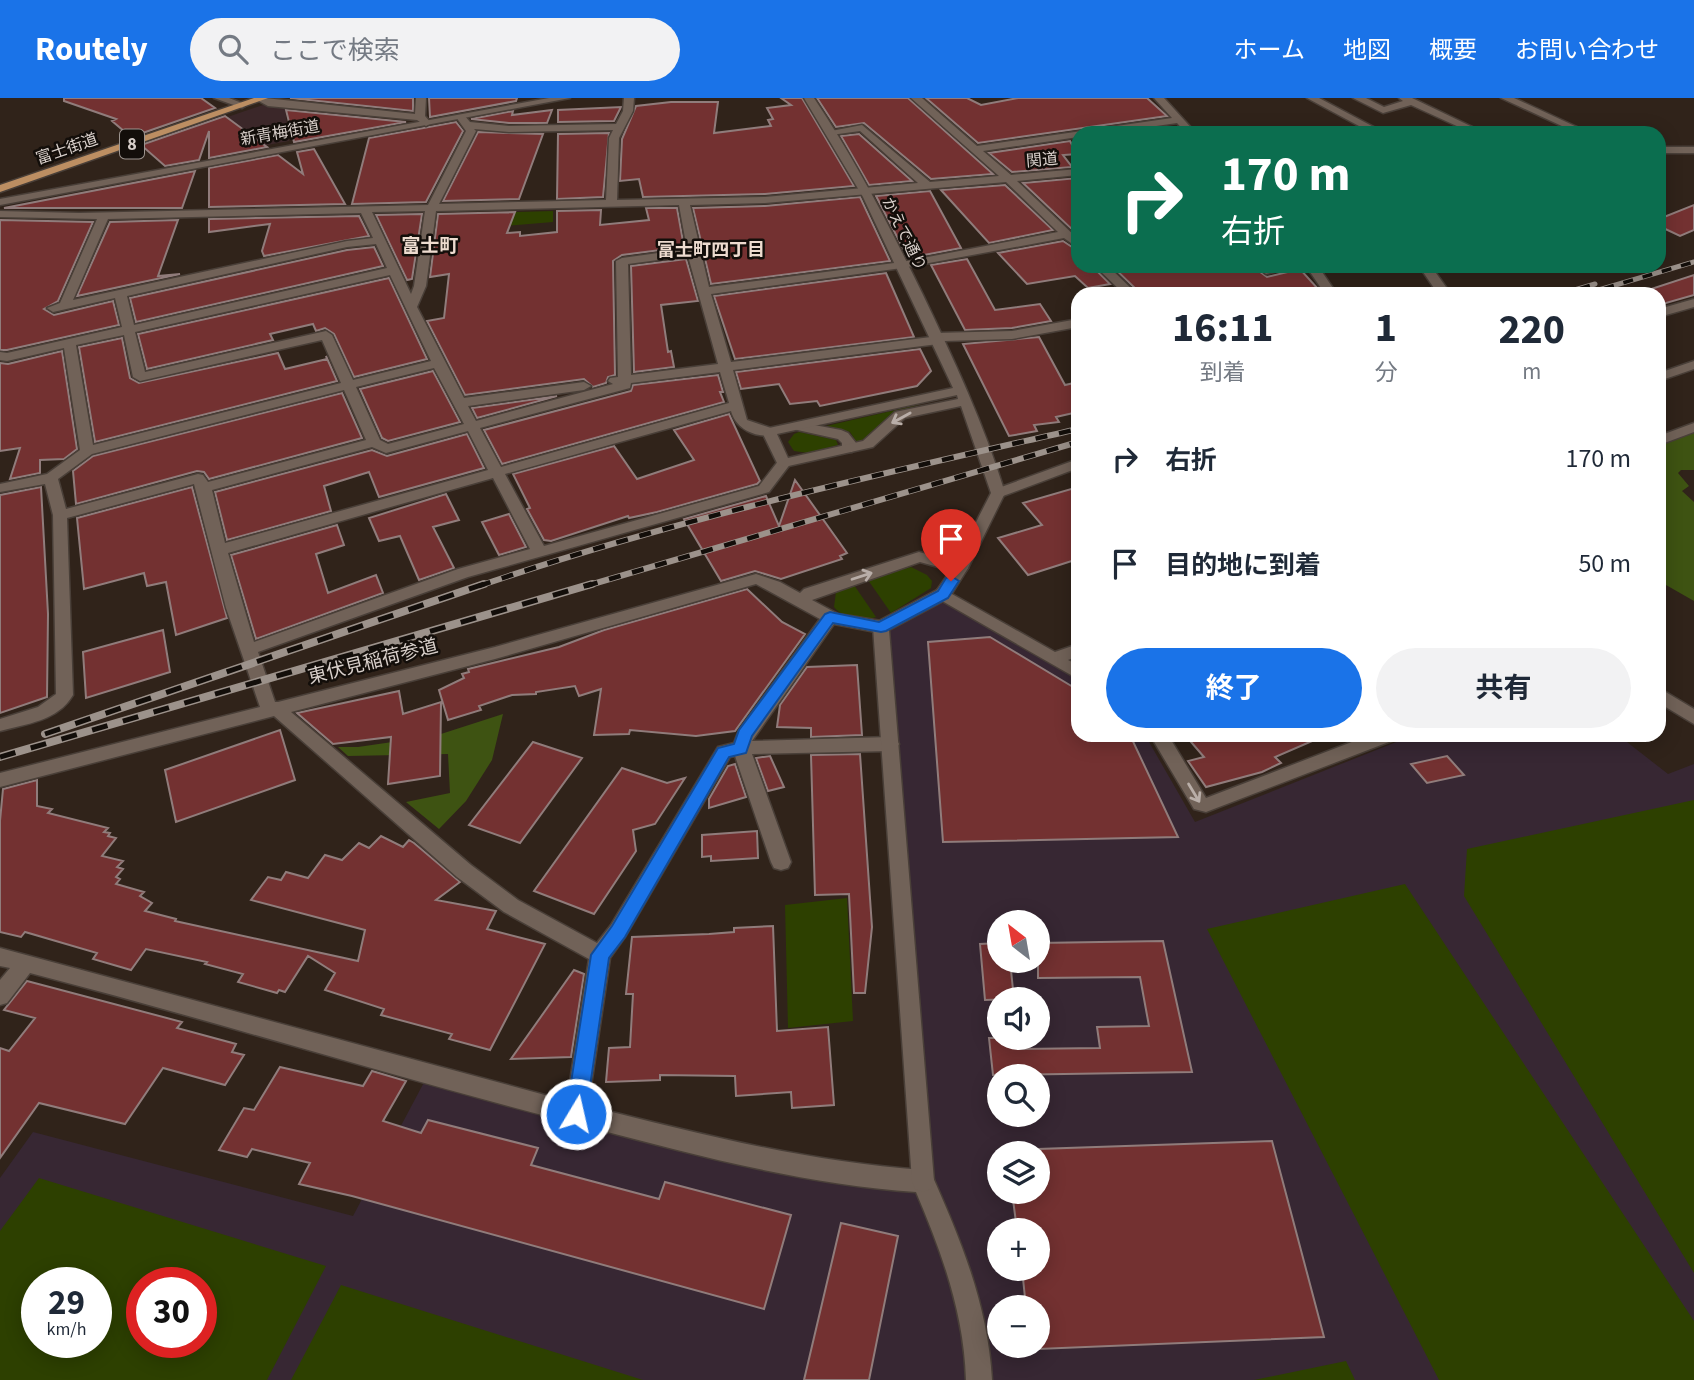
<!DOCTYPE html>
<html lang="ja">
<meta charset="utf-8">
<style>
:root{--surface:#fff;--page:#f2f2f3;--text:#1f2937;--muted:#747a83;--accent:#1a73e8}
body{margin:0;font-family:"Source Sans 3","Noto Sans JP",sans-serif;background:var(--page);color:var(--text);height:100vh;display:flex;flex-direction:column;font-size:26px;white-space:nowrap}
*{box-sizing:border-box;margin:0}
p{font-size:23px;color:var(--muted)}
.icon{flex:none;width:38px;height:38px;fill:none;stroke:currentColor;stroke-width:2;stroke-linecap:round;stroke-linejoin:round}
.map{position:relative;flex:1;overflow:hidden}
.details{position:absolute;left:1071px;top:189px;width:595px;height:455px;display:flex;flex-direction:column;background:var(--surface);border-radius:21px;box-shadow:0 4px 18px #0003}
.details>*{flex:none}
.guide{position:absolute;left:1071px;top:28px;width:595px;height:147px;border-radius:21px;box-shadow:0 4px 18px #0003;background:#0b6e4f;color:#fff;overflow:hidden}
.needle{width:46px;rotate:329deg}
.tools{position:absolute;left:987px;top:812px;display:grid;gap:14px}
.tools a{display:grid;place-items:center;width:63px;height:63px;border-radius:50%;background:var(--surface);box-shadow:0 4px 18px #0003;font-size:35px}
.speed{position:absolute;left:21px;top:1169px;display:flex;gap:14px;font-size:35px;font-weight:700;text-align:center}
.speed>*{display:grid;place-content:center;width:91px;height:91px;border-radius:50%;background:var(--surface);box-shadow:0 4px 18px #0003;line-height:1}
.speed small{font-size:18px;font-weight:400}
.speed .limit{border:10px solid #d22;background:#fff;color:#111}
.pin{position:absolute;display:grid;place-items:center;width:60px;height:60px;color:#fff;margin:-72px -30px;border-radius:50% 50% 50% 0;rotate:-45deg;box-shadow:0 0 7px #0007}
.pin .icon{rotate:45deg}
.me{position:absolute;width:77px;margin:-38px;rotate:9deg;stroke-linejoin:round;filter:drop-shadow(0 0 5px #0008)}
.turn{display:flex;align-items:center;gap:24px;height:147px;padding:0 35px;font-size:32px}
.turn .icon{width:91px;height:91px;stroke-width:2.5}
.turn b{display:block;font-size:49px;line-height:60px}
.eta{display:flex;justify-content:space-evenly;align-items:center;height:119px;text-align:center}
.eta b{font-size:42px;font-weight:700;line-height:49px}
.action{display:flex;gap:14px;margin-top:auto;padding:14px 35px}
.action a{flex:1;height:80px;border-radius:42px;background:var(--accent);color:#fff;font-size:28px;font-weight:700;line-height:80px;text-align:center}
.action a+a{background:var(--page);color:var(--text)}
ul{padding:0;list-style:none}
li{display:flex;align-items:center;gap:21px;height:105px;padding:0 35px}
li div{flex:1}
li b{display:block;font-size:26px}
li em{font-style:normal}
header{display:flex;align-items:center;gap:42px;box-sizing:border-box;height:98px;padding:0 35px;background:var(--accent);color:#fff}
header strong{font-size:33px}
nav{display:flex;gap:38px;margin-inline-start:auto;font-size:24px}
.search{width:490px;height:63px;background:var(--page);display:flex;align-items:center;gap:18px;box-sizing:border-box;padding:0 24px;border-radius:38px;color:var(--muted);font-size:26px}
.map>svg:first-child{display:block}
.commercial{fill:#3b2729}
.education{fill:#372733;fill-rule:evenodd}
.green{fill:#2d4000;fill-rule:evenodd}
.forest{fill:#3e5312}
.building{fill:#733131;stroke:#907c7b;stroke-width:2}
.lines{fill:none;stroke-linecap:round;stroke-linejoin:round}
.street-casing{stroke:#493f38;stroke-width:3}
.secondary-casing{stroke:#493f38;stroke-width:3}
.primary-casing{stroke:#493f38;stroke-width:3}
.street{fill:#716258;fill-rule:evenodd}
.secondary{fill:#716258;fill-rule:evenodd}
.primary{fill:#bc8e62;fill-rule:evenodd}
.rail-far2-casing{stroke:#9c928b;stroke-width:5}
.rail-far1-casing{stroke:#9c928b;stroke-width:6}
.rail-casing{stroke:#9c928b;stroke-width:8}
.rail-far2{stroke:#130e0a;stroke-width:3.5;stroke-dasharray:10;stroke-linecap:butt}
.rail-far1{stroke:#130e0a;stroke-width:4.5;stroke-dasharray:12;stroke-linecap:butt}
.rail{stroke:#130e0a;stroke-width:5;stroke-dasharray:16;stroke-linecap:butt}
.oneway{stroke:#b9aea8}
.route{fill:#1a73e8;stroke:#114b97;stroke-width:2}
.labels{text-anchor:middle;dominant-baseline:central;stroke-width:5;stroke-linejoin:round;paint-order:stroke}
.far-street-label{font-size:16px;fill:#d8cfca;stroke:#130e0a}
.shield{fill:#130e0a;stroke:#9d9590;stroke-width:2}
.shield-label{font-size:18px;font-weight:bold;fill:#d8cfca}
.far-neighbourhood-label{font-size:18px;font-weight:bold;fill:#eddbcf;stroke:#130e0a}
.far-quarter-label{font-size:19px;font-weight:bold;fill:#eddbcf;stroke:#130e0a}
.street-label{font-size:19px;fill:#d8cfca;stroke:#130e0a}
</style>
<header>
<strong>Routely</strong>
<div class="search"><svg class="icon" aria-label="search" viewBox="0 0 24 24"><circle cx="10" cy="10" r="6"/><path d="M15 15l6 6"/></svg>ここで検索</div>
<nav><a>ホーム</a><a>地図</a><a>概要</a><a>お問い合わせ</a></nav>
</header>
<div class="map">
<svg width="1694" height="1282" viewBox="0 0 1694 1282">
<rect width="100%" height="100%" fill="#30231a"/>
<path class="commercial" d="M263,7L285,9L289,43L236,53L204,27Z"/>
<path class="education" d="M943,496L1078,575V637H1145L1195,724L1414,637H1618L1668,676L1694,666V1282H0V1080L33,1034L353,1118L429,975L576,1016L923,1083L881,529ZM999,824H1038V863H999ZM999,901H1038V940H999ZM999,978H1038V1017H999ZM999,1055H1038V1094H999ZM999,1132H1038V1171H999ZM37,1185H96V1244H37ZM142,1185H201V1244H142ZM999,1209H1038V1248H999Z"/>
<path class="green" d="M553,113V124L435,134L437,116Z
M922,306L894,314L860,344L856,343L850,334L826,328Z
M799,334L836,342L838,347L808,355L794,353L788,344L794,336Z
M911,469L927,477L932,483L931,490L891,515L868,482Z
M854,487L876,519C862,524 844,521 834,509L836,494Z
M1694,702V1175L1464,798L1467,751Z
M1405,786L1694,1223V1282H1439L1207,831Z
M847,800L853,923L788,930L785,807Z
M39,1080L326,1168L267,1282H0V1133ZM37,1185H96V1244H37ZM142,1185H201V1244H142Z
M341,1187L643,1282H291Z
M1346,1263L1355,1282H1254Z"/>
<path class="forest" d="M1694,335V372H1681L1678,375L1689,388L1682,393L1694,404V503L1659,483V340Z
M503,616L492,662L466,703L439,731L406,704L450,695L448,656L348,658L338,649H358L406,642L413,645Z"/>
<path class="building" d="M64,0H201L215,10L131,39L112,23L116,21L64,3Z
M290,0H413V13Z
M429,0H517L516,3L430,19Z
M781,0H802L854,88L765,96L643,99L639,81L620,83L622,41L636,8L671,4H718L714,35L771,28L768,22L773,21L767,10L791,7Z
M817,0H908L993,76L931,81L864,25L836,29Z
M926,0H967L981,7L1018,0H1147L1167,18L978,45Z
M621,9L614,23L558,24V12Z
M286,12L406,24L294,44Z
M552,12L547,25H509L471,21L513,13L512,17Z
M225,18L267,49L209,60V33L199,62L165,68L141,47Z
M456,24L463,33L426,104L352,106L369,40Z
M478,34L543,36L519,101L443,103Z
M609,35L603,99L557,101L558,36Z
M859,36L912,83L869,87L841,38Z
M1070,43L1077,56L1063,57L1072,69L1012,74L989,55Z
M314,51L345,106L209,109V70L278,57L303,76L297,54Z
M195,73L182,110H4L159,80Z
M1078,80V137L1023,85Z
M1005,87L1053,132L989,145L941,92Z
M930,93L961,150L908,160L876,98Z
M860,99L890,163L711,186L693,110L765,108Z
M1694,107V132L1680,138L1659,128V121Z
M646,110H677L684,149L622,157L613,163L615,277L608,279L606,285L593,289L584,281L465,297L427,223L444,220L449,176L430,179L438,116L515,114L507,135L520,134V138L557,134V113L601,112L600,127L649,122Z
M422,116L412,181L407,182L376,117Z
M359,118L369,138L264,158L262,153L270,126L209,134V121Z
M0,122L93,124L58,203L44,211L54,217L113,203L119,227L7,252H0Z
M178,122L158,178L180,176L77,198L110,124Z
M1063,143L1078,153V168H1092L1110,186L1088,190L1075,178L1027,186L998,155Z
M374,149L383,168L136,224L130,200L347,152Z
M686,161L698,203L661,207L668,254L671,253L674,269L634,274L631,168Z
M967,161L995,212L1040,206L1051,223L1012,230L965,232L931,167Z
M1112,168H1252L1267,179L1300,171L1319,192L1304,196H1141Z
M886,175L914,239L735,261L714,198Z
M1694,177V197L1659,207V196H1636Z
M389,180L427,261L354,279L334,236L325,230L316,233L313,226L270,236L273,242L147,271L138,236Z
M1039,239L1065,287L1078,284V314L1056,319L1059,324L1034,327L1037,333L1009,338L963,246Z
M122,240L130,280L139,285L278,255L285,271L327,261L326,258L337,283L95,344L79,249Z
M920,251L931,273L917,288L820,308L817,303L790,306L779,286L741,291L736,274Z
M62,253L77,351L64,361L40,362V375L10,381L20,350L0,353V265L8,266Z
M433,273L460,324L388,343L382,340L360,291Z
M718,277L723,294H720L724,304L502,366L484,332L631,293L633,287Z
M342,295L362,340L209,381L204,374L197,373L76,406L73,373L93,358Z
M557,298L477,320L472,310Z
M729,316L760,383L757,386L657,414L629,420L628,418L551,443L544,442L527,411L530,410L513,376L614,348L637,381L694,362L674,332Z
M467,336L484,370L379,399L369,374L324,388L331,413L227,442L215,394L372,352L387,358Z
M795,382L847,455L840,458L842,461L781,481L755,473L721,483L684,421L766,398L779,428Z
M41,389L48,516L47,599L0,615V397Z
M192,389L227,520L176,537L166,484L147,488L144,475L84,491L77,420Z
M1078,389V461L1028,477L998,440L1042,427L1023,405Z
M446,396L459,422L433,429L454,470L419,482L400,438L379,443L369,420Z
M509,416L526,449L499,457L482,424Z
M337,427L344,447L316,456L328,495L376,477L383,495L256,541L231,457Z
M747,491L782,524L805,536L735,633L696,638L630,632L629,636L594,637L601,591L579,598L575,588L536,594V596L512,597L479,608L481,612L448,622L439,592L464,580L462,576L469,574L468,571L559,549L604,532Z
M163,532L170,574L86,600L83,554Z
M990,539L1078,592V637H1130L1178,739L943,744L928,544Z
M857,567L862,637L811,639V630L777,629L780,607L807,569Z
M399,593L403,616L441,604L440,678L388,686L391,639L333,646L297,615Z
M280,632L295,682L176,724L165,672Z
M1185,637H1326L1275,659L1281,665L1262,674L1206,689L1188,663L1204,659Z
M533,644L582,660L520,745L469,727Z
M860,656L872,829L865,895H854L849,796L815,797L811,657Z
M770,658L784,689L768,693L756,660Z
M1447,658L1464,677L1427,685L1411,666Z
M735,666L746,699L709,710V701L728,668Z
M622,670L667,685L685,680L655,726L633,732L636,753L594,816L534,793Z
M37,682V708L52,711L48,715L108,730L104,734L110,735L108,738L116,740L102,758L123,763L117,769L123,771L116,779L120,781L116,786L144,794L140,798L152,805L145,813L176,821L175,823L358,863L365,832L251,802L268,779L281,782L286,774L308,780L325,757L342,762L359,745L369,750L381,738L403,749L409,742L414,745L460,784L436,802L496,813L487,831L545,846L490,952L449,941L452,936L381,917L384,911L325,892L335,875L308,858L285,894L279,892L277,895L238,884L243,876L205,866L207,864L146,851L131,872L93,861L97,855L25,834L21,839L0,834V723L3,691Z
M757,733L758,760L711,763V758L702,759V737Z
M773,828L777,933L828,929L834,1007L792,1010L791,994L736,998L735,978L660,977V982L606,984L609,950L630,949L633,896H626L632,839L709,836L734,834V830Z
M1163,843L1192,974L993,977L989,940H1018L1019,951L1100,950L1097,929L1149,928L1140,879L1038,880V845Z
M999,845V863H1010L1014,901L985,902L980,846Z
M574,872L584,876L571,959L511,961Z
M27,883L182,924L177,930L236,946L232,954L244,957L225,987L163,970L125,1026L39,1005L0,1060V950L9,953L35,920L4,912Z
M280,969L363,988L372,973L406,983L383,1023L421,1035L428,1022L538,1050L531,1067L659,1101L665,1084L791,1117L764,1211L352,1098L299,1086L310,1065L252,1051L247,1059L219,1052L244,1010L254,1012Z
M1272,1043L1324,1239L1038,1251V1209H1026L1022,1171H1038V1132H1017L1012,1094H1038V1051Z
M841,1125L898,1138L869,1282H804Z"/>
<g class="lines">
<g class="street-casing">
<path id="street" d="M214,0H229L247,7L242,10Z
M265,0L415,16L416,0H426L425,18L431,25L426,28L417,22L268,8L255,1Z
M624,0H634L633,13L619,40L617,102L765,99L918,85L860,33L831,37L826,34L862,27L930,84L999,78L911,0H922L977,48L1172,20L1154,0H1164L1196,35H1186L1177,25L1108,35H1078V39L983,53L1011,77L1078,71V77L1017,83L1078,141V150L1064,140L902,170L711,196L731,264L931,239L937,235L1012,233L1078,221V229L1012,241L944,243L938,246L733,272L747,322L774,331V337C755,340 736,331 731,313L505,376L544,448L759,388L779,362H789L791,365L769,394L468,479L258,554L275,604H278L495,549L756,476L780,484L800,495L804,491L919,454L965,466L968,470L965,474L960,475L920,464L812,502L838,516L881,523L889,529L881,535L834,526L752,643L890,639L896,641L899,646L896,651L890,653L752,656L791,764L788,770L781,772L774,770L771,764L735,658L730,659L625,839L610,860L588,1008C699,1036 809,1064 923,1072L931,1075C961,1142 988,1208 992,1282H966C964,1215 942,1155 916,1094C803,1086 694,1057 585,1028C399,981 216,923 30,875L7,905L0,907V882L10,870L0,868V850L567,1003L589,861L504,814L457,779L274,618L0,689V675L260,609L226,510L194,386L67,420L73,597C58,623 26,626 0,633V621L38,609L56,596L53,417L45,386L0,394V386L47,376L80,352L64,250L7,263L0,262V254L7,255L122,229L115,200L53,214L47,210L60,205L97,121L0,119V113L79,115L428,107L466,33L456,19L458,17H464L470,24L509,28L616,26L623,13ZM474,31L509,34L613,32L609,40L606,102L439,106L476,33ZM1006,84L1058,134L902,164L709,189L690,107L765,105ZM679,107L687,151L622,160L616,163L618,279L610,280L608,283L613,286L476,323L468,308L584,292L591,288L584,284L464,300L417,209L426,188L436,113ZM425,113L414,188L411,196L372,114ZM361,115L373,140L347,143L73,202L108,121ZM376,146L387,170L134,227L127,198L347,149ZM688,158L718,266L631,277L628,166ZM390,177L431,263L353,282L332,237L326,233L145,274L135,234ZM124,237L133,279L140,283L322,242L341,285L93,347L76,247ZM434,270L464,326L388,346L380,342L356,289ZM720,274L729,305L501,369L480,330L630,290L631,285ZM344,292L366,342L208,384L203,377L198,376L66,411L58,381L92,356ZM468,333L488,372L225,445L212,392L372,349L386,355ZM493,380L530,451L458,471L254,544L228,455ZM756,486L820,521L739,632L734,645L718,649L611,827L597,845L518,802L471,767L291,614L495,561Z
M1307,0H1319L1385,35H1372Z
M1353,0H1366L1384,9L1403,3L1399,0H1412L1485,35H1472L1411,7L1383,15Z
M1501,0H1514L1590,35H1577Z
M1659,49H1694V55H1659Z
M1095,168H1108L1137,196H1124Z
M1256,168H1296L1266,176Z
M1306,168H1318L1337,196H1325Z
M1419,168H1431L1451,196H1438Z
M1694,201V209L1659,219V211Z
M1694,263V271L1659,283V275Z
M798,324L841,332L848,335L856,345L852,354H842V345L838,341L793,331L791,328Z
M1694,325V334L1659,347V338Z
M1078,361V370L1003,398H993L991,395L993,392Z
M943,491L1055,554L1078,546V558L1068,562L1078,567V581L937,500L935,496L937,492Z
M1659,590L1694,611V626L1659,605Z
M1150,637H1168L1206,700L1370,637H1397L1394,642L1206,714L1194,711Z"/>
</g>
<g class="secondary-casing">
<path id="secondary" d="M549,0H570L0,107V101Z
M804,0H814C856,63 890,129 923,197C954,262 984,326 1005,395L968,470L949,500L889,532L934,1083L931,1091L923,1094L915,1091L912,1083L873,529L875,525L937,492L953,469L991,395L961,308L905,320L873,349L784,369L777,365L762,334L769,330L953,290L863,99ZM957,297L958,301L895,314L863,343L788,360L777,336Z"/>
</g>
<g class="primary-casing">
<path id="primary" d="M254,0H268L0,94V87Z"/>
</g>
<use href="#street" class="street"/>
<use href="#secondary" class="secondary"/>
<use href="#primary" class="primary"/>
<g class="rail-far2-casing">
<path id="rail-far2" d="M1561,196L1595,186
M1585,196L1694,164"/>
</g>
<g class="rail-far1-casing">
<path id="rail-far1" d="M479,488C674,421 877,377 1078,331
M586,488L1078,344"/>
</g>
<g class="rail-casing">
<path id="rail" d="M45,636L484,486
M0,659L592,486"/>
</g>
<use href="#rail-far2" class="rail-far2"/>
<use href="#rail-far1" class="rail-far1"/>
<use href="#rail" class="rail"/>
</g>
<defs><path id="oneway-shaft" d="M-6 0H5M1.5-3L5.5 0L1.5 3" fill="none" stroke-width="1.6" stroke-linecap="round" stroke-linejoin="round" transform="scale(1.75)"/></defs>
<g class="oneway">
<use href="#oneway-shaft" transform="translate(901 320) rotate(151)"/>
<use href="#oneway-shaft" transform="translate(862 478) rotate(-18)"/>
<use href="#oneway-shaft" transform="translate(1194 695) rotate(59)"/>
</g>
<path class="route" d="M951,478L959,483L948,500L886,533L881,534L833,525L752,638L746,655L729,659L625,839L609,860L586,1016L583,1023L576,1025L569,1023L566,1016L591,857L612,828L718,650L734,646L739,632L825,516L830,514L879,524L938,493L946,480Z"/>
<g class="labels">
<g class="far-street-label">
<text transform="translate(280 35) rotate(-10)">新青梅街道</text>
<text transform="translate(67 51) rotate(-19)">富士街道</text>
<text transform="translate(1042 62) rotate(-5)">関道</text>
<text transform="translate(904 136) rotate(64)">かえで通り</text>
</g>
<rect class="shield" x="120" y="31.5" width="24" height="29" rx="5"/>
<g class="shield-label">
<text x="132" y="46">8</text>
</g>
<g class="far-neighbourhood-label">
<text x="711" y="152">富士町四丁目</text>
</g>
<g class="far-quarter-label">
<text x="430" y="148">富士町</text>
</g>
<g class="street-label">
<text transform="translate(373 564) rotate(-14)">東伏見稲荷参道</text>
</g>
</g>
</svg>
<div class="tools">
<a><svg class="needle" viewBox="-14 -14 28 28"><path d="M0-13l5 13h-10z" fill="#e53935"/><path d="M0 13l5-13h-10z" fill="#747a83"/></svg></a>
<a><svg class="icon" aria-label="sound" viewBox="0 0 24 24"><path d="M4 9h4l5-4v14l-5-4H4zM17 9q2 3 0 6"/></svg></a>
<a><svg class="icon" aria-label="search" viewBox="0 0 24 24"><circle cx="10" cy="10" r="6"/><path d="M15 15l6 6"/></svg></a>
<a><svg class="icon" aria-label="layers" viewBox="0 0 24 24"><path d="M12 4l9 5-9 5-9-5zM3 14l9 5 9-5"/></svg></a>
<a>+</a>
<a>−</a>
</div>
<div class="speed"><div>29<small>km/h</small></div><div class="limit">30</div></div>
<div class="pin" style="left:951px;top:483px;background:#d93025"><svg class="icon" aria-label="arrive" viewBox="0 0 24 24"><path d="M6 21V4h12l-3 4 3 4H6"/></svg></div>
<svg class="me" style="left:576px;top:1016px" viewBox="-20 -20 40 40"><circle r="17" fill="#1a73e8" stroke="#fff" stroke-width="3"/><path d="M0-11L8 9 0 5-8 9z" fill="#fff"/></svg>
<div class="guide">
<div class="turn"><svg class="icon" aria-label="right" viewBox="0 0 24 24"><path d="M7 20v-9h11M14 6l5 5-5 5"/></svg><div><b>170 m</b>右折</div></div>
</div>
<section class="details">
<div class="eta">
<div><b>16:11</b><p>到着</p></div>
<div><b>1</b><p>分</p></div>
<div><b>220</b><p>m</p></div>
</div>
<ul>
<li><svg class="icon" aria-label="right" viewBox="0 0 24 24"><path d="M7 20v-9h11M14 6l5 5-5 5"/></svg><div><b>右折</b></div><em>170 m</em></li>
<li><svg class="icon" aria-label="arrive" viewBox="0 0 24 24"><path d="M6 21V4h12l-3 4 3 4H6"/></svg><div><b>目的地に到着</b></div><em>50 m</em></li>
</ul>
<div class="action"><a>終了</a><a>共有</a></div>
</section>
</div>
